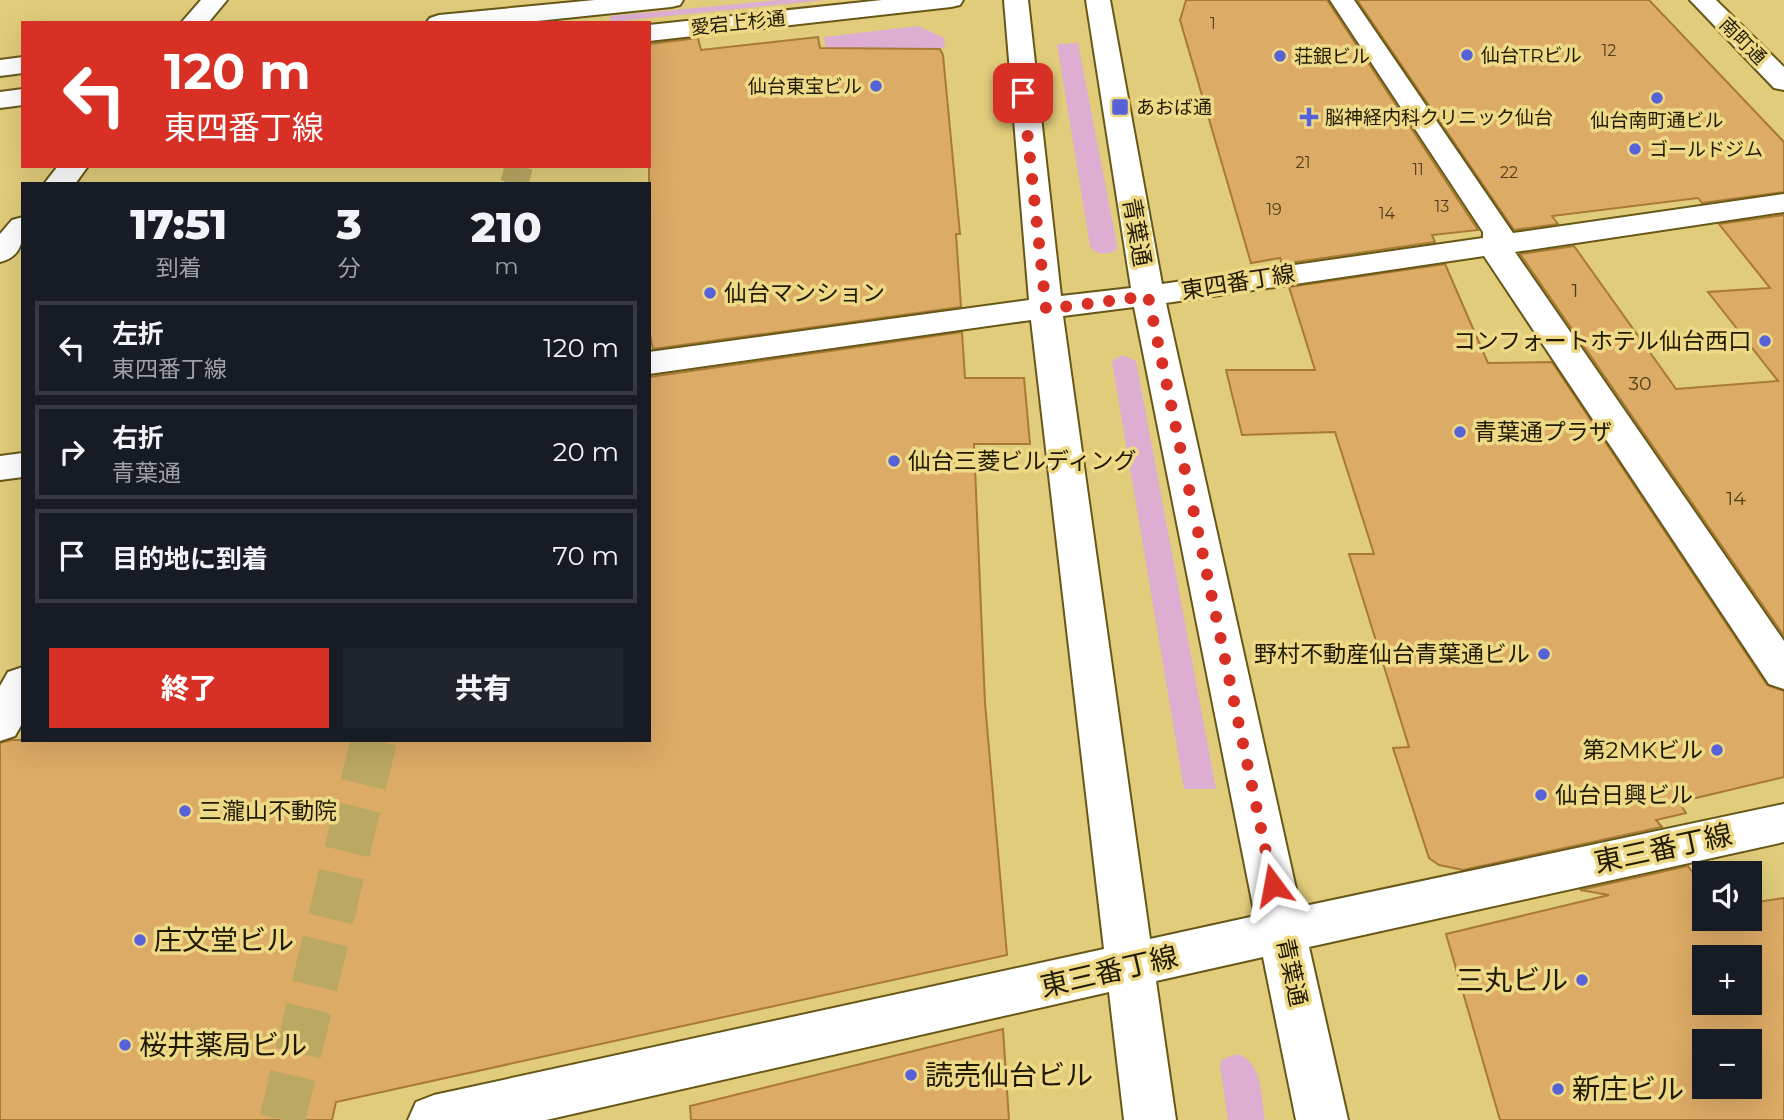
<!DOCTYPE html>
<html lang="ja">
<meta charset="utf-8">
<style>
:root{--surface:#171b24;--page:#20242c;--text:#f1f3f6;--muted:#9ea1a6;--line:#363941;--accent:#d93025}
body{margin:0;font-family:Montserrat,"Noto Sans JP",sans-serif;background:var(--page);color:var(--text);height:100vh;display:flex;flex-direction:column;font-size:26px;white-space:nowrap}
*{box-sizing:border-box;margin:0}
p{font-size:23px;color:var(--muted)}
.icon{flex:none;width:38px;height:38px;fill:none;stroke:currentColor;stroke-width:2;stroke-linecap:round;stroke-linejoin:round}
.map{position:relative;flex:1;overflow:hidden}
.details{position:absolute;left:21px;top:182px;width:630px;height:560px;display:flex;flex-direction:column;background:var(--surface);border-radius:0px;box-shadow:0 7px 28px #0002}
.details>*{flex:none}
.guide{position:absolute;left:21px;top:21px;width:630px;height:147px;border-radius:0px;box-shadow:0 7px 28px #0002;background:#d93025;color:#fff;overflow:hidden}
.fabs{position:absolute;left:1692px;top:861px;display:grid;gap:14px}
.fabs a{display:grid;place-items:center;width:70px;height:70px;border-radius:0px;background:var(--surface);box-shadow:0 7px 28px #0002;font-size:35px}
.pin{position:absolute;display:grid;place-items:center;width:60px;height:60px;color:#fff;margin:-30px;border-radius:14px;box-shadow:0 4px 10px #0006}
.me{position:absolute;width:77px;margin:-38px;rotate:347deg;stroke-linejoin:round;filter:drop-shadow(0 0 5px #0008)}
.turn{display:flex;align-items:center;gap:24px;height:147px;padding:0 28px;font-size:32px}
.turn .icon{width:91px;height:91px;stroke-width:2.5}
.turn b{display:block;font-size:49px;line-height:60px}
.eta{display:flex;justify-content:space-evenly;align-items:center;height:119px;text-align:center}
.eta b{font-size:42px;font-weight:800;line-height:49px}
.action{display:flex;gap:14px;margin-top:auto;padding:14px 28px}
.action a{flex:1;height:80px;border-radius:0px;background:var(--accent);color:#fff;font-size:28px;font-weight:800;line-height:80px;text-align:center}
.action a+a{background:var(--page);color:var(--text)}
ul{padding:0;list-style:none}
li{display:flex;align-items:center;gap:21px;height:94px;margin:0 14px 10px;padding:0 14px;border:4px solid var(--line);border-radius:0px}
li div{flex:1}
li b{display:block;font-size:26px}
li em{font-style:normal}
.map>svg:first-child{display:block}
.green{fill:#ddaed2}
.building{fill:#dcab65;stroke:#a87a34;stroke-width:2;fill-rule:evenodd}
.lines{fill:none;stroke-linecap:round;stroke-linejoin:round}
.minor-tunnel-far1{stroke:#bba863;stroke-width:28;stroke-dasharray:28 14;stroke-linecap:butt}
.minor-tunnel{stroke:#bba863;stroke-width:46;stroke-dasharray:46 23;stroke-linecap:butt}
.minor-casing{stroke:#675818;stroke-width:4}
.minor{fill:#fff;fill-rule:evenodd}
.route{stroke:#d93025;stroke-width:12;stroke-dasharray:0 21.6}
.poi-dot{fill:#5761d8;stroke:#eed987;stroke-width:2.5}
.labels{text-anchor:middle;dominant-baseline:central;stroke-width:7;stroke-linejoin:round;paint-order:stroke}
.far-number-label{font-size:16px;fill:#503e1b}
.far-street-label{font-size:19px;fill:#211a02;stroke:#eed987}
.far-poi-label{font-size:19px;fill:#211a02;stroke:#eed987;text-anchor:start}
.number-label{font-size:19px;fill:#503e1b}
.street-label{font-size:23px;fill:#211a02;stroke:#eed987}
.poi-label{font-size:23px;fill:#211a02;stroke:#eed987;text-anchor:start}
.near-street-label{font-size:28px;fill:#211a02;stroke:#eed987}
.near-poi-label{font-size:28px;fill:#211a02;stroke:#eed987;text-anchor:start}
</style>
<div class="map">
<svg width="1784" height="1120" viewBox="0 0 1784 1120">
<rect width="100%" height="100%" fill="#e1cc7b"/>
<path class="green" d="M779,0H825L610,22V16Z
M918,26L944,38L945,48H826L824,37Z
M1078,43L1117,245V249C1109,256 1095,255 1090,246L1057,44Z
M1123,355L1136,361L1216,789H1184L1112,361Z
M1237,1054C1263,1061 1261,1098 1265,1120H1228L1220,1066L1221,1060Z"/>
<path class="building" d="M1186,0H1327L1478,230L1432,235L1435,242L1282,264L1280,258L1251,263L1180,20Z
M1357,0H1649L1784,142V192L1702,203L1698,198L1552,216L1558,224L1514,230Z
M818,37L820,48L940,49L943,55L960,234H956L961,307L653,349L649,330V44L698,38L701,50Z
M1784,215V636L1520,254L1574,246L1676,389L1778,381L1708,292L1770,288L1719,224Z
M1445,264L1488,363L1552,362L1767,685L1784,691V777L1679,802L1686,813L1656,820L1662,827L1463,870L1439,865L1429,858L1393,748L1409,747L1349,554H1374L1335,432L1242,435L1226,370H1315L1289,287Z
M962,332L965,378H1024L1030,444H974L985,703L1007,955L336,1102L332,1120H0V743L11,740H649V377Z
M1688,866L1704,889V919H1750V903L1784,898V1120H1500L1446,934L1609,895L1580,890ZM1704,957H1750V1003H1704ZM1704,1041H1750V1087H1704Z
M1003,1029L1009,1120H691L690,1106Z"/>
<g class="lines">
<path class="minor-tunnel-far1" d="M514,184L519,166"/>
<path class="minor-tunnel" d="M282,1120L374,740"/>
<g class="minor-casing">
<path id="minor" d="M201,0H227L208,23H181Z
M595,0H683L680,5L671,7L518,23H426L430,18L439,15Z
M882,0H963L960,5L951,7L649,41V25Z
M1004,0H1028L1061,296L1131,288L1086,0H1110L1162,284L1483,238V232L1330,0H1354L1513,233L1784,194V212L1515,252L1784,641V689L1769,684L1484,256L1166,303L1300,907L1784,804V842L1309,947L1348,1120H1296L1263,957L1156,981L1176,1120H1124L1109,992L546,1120H408L416,1102L434,1095L1104,949L1031,320L649,374V352L1029,300ZM1134,307L1255,916L1150,939L1063,316Z
M1690,0H1716L1784,67V90L1774,88Z
M23,57V73L0,76V60Z
M23,89V105L0,108V92Z
M58,166H88L75,184H44Z
M23,217C23,238 24,256 0,262V234L12,220Z
M23,453V477L0,480V456Z
M23,667V722L15,736L0,741V686L8,672Z"/>
</g>
<use href="#minor" class="minor"/>
</g>
<g class="lines">
<path class="route" d="M1023,93L1046,309L1148,296L1273,885"/>
</g>
<g class="poi-dot">
<circle cx="1467" cy="55" r="7"/>
<circle cx="1280" cy="56" r="7"/>
<circle cx="876" cy="86" r="7"/>
<circle cx="1657" cy="98" r="7"/>
<rect x="1111" y="98" width="18" height="18" rx="3.5"/>
<path d="M1305.5 106.5h7v7h7v7h-7v7h-7v-7h-7v-7h7z"/>
<circle cx="1635" cy="149" r="7"/>
<circle cx="710" cy="293" r="7"/>
<circle cx="1765" cy="341" r="7"/>
<circle cx="1460" cy="432" r="7"/>
<circle cx="894" cy="461" r="7"/>
<circle cx="1544" cy="654" r="7"/>
<circle cx="1717" cy="750" r="7"/>
<circle cx="1541" cy="795" r="7"/>
<circle cx="185" cy="811" r="7"/>
<circle cx="140" cy="940" r="7"/>
<circle cx="1582" cy="980" r="7"/>
<circle cx="125" cy="1045" r="7"/>
<circle cx="911" cy="1075" r="7"/>
<circle cx="1558" cy="1089" r="7"/>
</g>
<g class="labels">
<g class="far-number-label">
<text x="1213" y="23">1</text>
<text x="1609" y="50">12</text>
<text x="1303" y="162">21</text>
<text x="1418" y="169">11</text>
<text x="1509" y="172">22</text>
<text x="1442" y="206">13</text>
<text x="1274" y="209">19</text>
<text x="1387" y="213">14</text>
</g>
<g class="far-street-label">
<text transform="translate(738 23) rotate(-6)">愛宕上杉通</text>
<text transform="translate(1743 41) rotate(45)">南町通</text>
</g>
<g class="far-poi-label">
<text x="1481" y="55">仙台TRビル</text>
<text x="1294" y="56">荘銀ビル</text>
<text x="862" y="86" text-anchor="end">仙台東宝ビル</text>
<text x="1136" y="107">あおば通</text>
<text x="1325" y="117">脳神経内科クリニック仙台</text>
<text x="1657" y="120" text-anchor="middle">仙台南町通ビル</text>
<text x="1649" y="149">ゴールドジム</text>
</g>
<g class="number-label">
<text x="1575" y="290">1</text>
<text x="1640" y="383">30</text>
<text x="1736" y="498">14</text>
</g>
<g class="street-label">
<text transform="translate(1137 232) rotate(80)">青葉通</text>
<text transform="translate(1238 282) rotate(-9)">東四番丁線</text>
<text transform="translate(1292 972) rotate(78)">青葉通</text>
</g>
<g class="poi-label">
<text x="724" y="293">仙台マンション</text>
<text x="1751" y="341" text-anchor="end">コンフォートホテル仙台西口</text>
<text x="1474" y="432">青葉通プラザ</text>
<text x="908" y="461">仙台三菱ビルディング</text>
<text x="1530" y="654" text-anchor="end">野村不動産仙台青葉通ビル</text>
<text x="1703" y="750" text-anchor="end">第2MKビル</text>
<text x="1555" y="795">仙台日興ビル</text>
<text x="199" y="811">三瀧山不動院</text>
</g>
<g class="near-street-label">
<text transform="translate(1663 848) rotate(-12)">東三番丁線</text>
<text transform="translate(1109 971) rotate(-13)">東三番丁線</text>
</g>
<g class="near-poi-label">
<text x="154" y="940">庄文堂ビル</text>
<text x="1568" y="980" text-anchor="end">三丸ビル</text>
<text x="139" y="1045">桜井薬局ビル</text>
<text x="925" y="1075">読売仙台ビル</text>
<text x="1572" y="1089">新庄ビル</text>
</g>
</g>
</svg>
<div class="fabs">
<a><svg class="icon" aria-label="sound" viewBox="0 0 24 24"><path d="M4 9h4l5-4v14l-5-4H4zM17 9q2 3 0 6"/></svg></a>
<a>+</a>
<a>−</a>
</div>
<div class="pin" style="left:1023px;top:93px;background:#d93025"><svg class="icon" aria-label="arrive" viewBox="0 0 24 24"><path d="M6 21V4h12l-3 4 3 4H6"/></svg></div>
<svg class="me" style="left:1273px;top:885px" viewBox="-20 -20 40 40"><path d="M0-17L14 15 0 8-14 15z" fill="#d93025" stroke="#fff" stroke-width="4"/></svg>
<div class="guide">
<div class="turn"><svg class="icon" aria-label="left" viewBox="0 0 24 24"><path d="M17 20v-9H6M10 6l-5 5 5 5"/></svg><div><b>120 m</b>東四番丁線</div></div>
</div>
<section class="details">
<div class="eta">
<div><b>17:51</b><p>到着</p></div>
<div><b>3</b><p>分</p></div>
<div><b>210</b><p>m</p></div>
</div>
<ul>
<li><svg class="icon" aria-label="left" viewBox="0 0 24 24"><path d="M17 20v-9H6M10 6l-5 5 5 5"/></svg><div><b>左折</b><p>東四番丁線</p></div><em>120 m</em></li>
<li><svg class="icon" aria-label="right" viewBox="0 0 24 24"><path d="M7 20v-9h11M14 6l5 5-5 5"/></svg><div><b>右折</b><p>青葉通</p></div><em>20 m</em></li>
<li><svg class="icon" aria-label="arrive" viewBox="0 0 24 24"><path d="M6 21V4h12l-3 4 3 4H6"/></svg><div><b>目的地に到着</b></div><em>70 m</em></li>
</ul>
<div class="action"><a>終了</a><a>共有</a></div>
</section>
</div>
